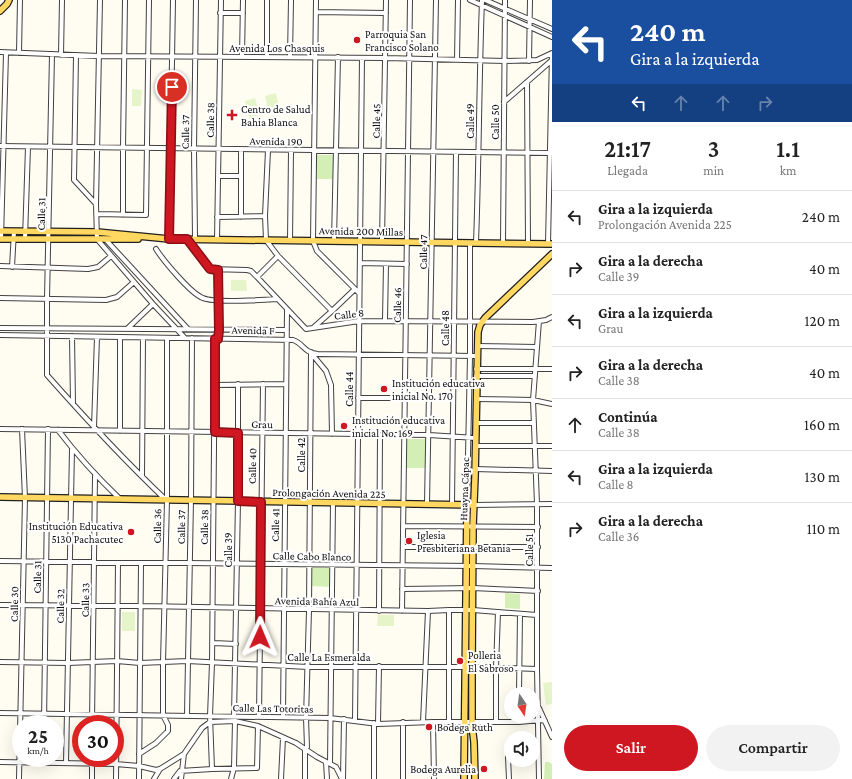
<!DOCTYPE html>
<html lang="es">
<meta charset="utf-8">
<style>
:root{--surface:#fff;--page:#f2f2f2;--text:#222;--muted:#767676;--line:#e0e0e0;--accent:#cf1721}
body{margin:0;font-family:"Crimson Pro",serif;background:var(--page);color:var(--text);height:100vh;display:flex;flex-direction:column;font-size:15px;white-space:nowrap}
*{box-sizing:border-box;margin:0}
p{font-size:13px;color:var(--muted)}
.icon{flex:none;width:22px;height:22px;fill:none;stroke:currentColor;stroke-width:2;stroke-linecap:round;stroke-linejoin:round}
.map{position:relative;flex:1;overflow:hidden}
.drawer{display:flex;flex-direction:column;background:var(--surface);width:300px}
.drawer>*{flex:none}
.banner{background:#1a4fa0;color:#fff;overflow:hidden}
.needle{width:26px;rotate:167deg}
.controls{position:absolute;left:504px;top:687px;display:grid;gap:8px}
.controls a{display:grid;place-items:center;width:36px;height:36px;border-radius:50%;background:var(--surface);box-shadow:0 4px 16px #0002;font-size:20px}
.speed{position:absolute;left:12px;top:715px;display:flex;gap:8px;font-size:20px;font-weight:700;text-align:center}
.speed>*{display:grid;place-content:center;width:52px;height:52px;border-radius:50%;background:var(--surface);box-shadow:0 4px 16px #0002;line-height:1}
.speed small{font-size:10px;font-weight:400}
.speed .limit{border:6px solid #d22;background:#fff;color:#111}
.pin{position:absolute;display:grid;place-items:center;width:34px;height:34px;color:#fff;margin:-17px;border:2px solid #fff;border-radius:50%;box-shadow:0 1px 4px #0007}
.me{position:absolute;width:44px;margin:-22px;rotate:1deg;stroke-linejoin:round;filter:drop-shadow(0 0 3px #0008)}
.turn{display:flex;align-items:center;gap:14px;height:84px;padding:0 12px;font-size:18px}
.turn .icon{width:52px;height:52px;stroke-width:2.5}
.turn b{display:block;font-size:28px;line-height:34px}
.lanes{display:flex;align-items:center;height:38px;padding:0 12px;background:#0003;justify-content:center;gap:20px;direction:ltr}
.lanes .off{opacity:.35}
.eta{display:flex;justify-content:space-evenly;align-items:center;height:68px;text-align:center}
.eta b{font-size:24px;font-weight:600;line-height:28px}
.action{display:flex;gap:8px;margin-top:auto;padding:8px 12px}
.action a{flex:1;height:46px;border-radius:24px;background:var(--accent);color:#fff;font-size:16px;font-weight:600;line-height:46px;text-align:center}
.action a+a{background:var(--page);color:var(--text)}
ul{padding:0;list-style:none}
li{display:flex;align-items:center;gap:12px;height:52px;padding:0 12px;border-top:1px solid var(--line)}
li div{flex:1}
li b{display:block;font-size:15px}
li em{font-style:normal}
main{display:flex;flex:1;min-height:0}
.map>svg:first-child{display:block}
.green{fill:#d4efb6}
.pitch{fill:#e6f5c9}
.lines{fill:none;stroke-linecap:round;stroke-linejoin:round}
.minor-casing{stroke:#424242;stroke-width:6}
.major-casing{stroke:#202020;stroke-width:8}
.minor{stroke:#fff;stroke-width:4}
.major{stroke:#ffd761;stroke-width:5.5}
.route-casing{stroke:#870f15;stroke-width:10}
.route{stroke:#cf1721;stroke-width:7}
.poi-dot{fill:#cf1721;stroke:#fff;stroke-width:1.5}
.labels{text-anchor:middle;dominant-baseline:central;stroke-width:4;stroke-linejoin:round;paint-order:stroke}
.poi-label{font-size:11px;fill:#0f0f0f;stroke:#fff;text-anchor:start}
.street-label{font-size:11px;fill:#0f0f0f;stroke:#fff}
</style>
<main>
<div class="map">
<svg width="552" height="779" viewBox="0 0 552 779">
<rect width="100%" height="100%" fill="#fffcf1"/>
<path class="green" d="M317,155H334L333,179H317Z
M407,439H427L425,468H407Z
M311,567L331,568L330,587L310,586Z
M505,593L520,594V609L505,608Z
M545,762H549L552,764V779H544Z"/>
<path class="pitch" d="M132,89L142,90L141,106H132Z
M276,93L280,111L269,114L265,96Z
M255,98L260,115L249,118L245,101Z
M231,280H246L247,291H231Z
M122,612H135V631H122Z
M378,615H394V626H377Z
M552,682V704L546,705L543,683Z"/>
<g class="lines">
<g class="minor-casing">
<path id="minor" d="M100,0L96,204L97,239L153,304L185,338
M316,0L313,241L317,251L359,293
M470,0L552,37
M485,0L552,29
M316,12L386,13
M220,13H243
M0,52L99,56L386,58L505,61L537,60L552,53
M19,53L20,0
M52,54L47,299V375C85,418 124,460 166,500
M61,55L62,0
M76,55L74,180L96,204
M242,57L243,0
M267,57V0
M290,57L291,0
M457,60L458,0
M529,61L530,0
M527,82L528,243
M504,102L551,61
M0,146L552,153
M268,150L265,216L266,240L278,256L332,311L314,327
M218,176H241
M97,214L146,215L149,0
M123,215V148L125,0
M217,217L265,216
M241,217V150
M1,239L6,53
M25,239L28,147
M169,239L173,0
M187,239L210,269L247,270L251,271L257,277L306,329L359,321L533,322L546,320L552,317
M195,239L194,149L196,0
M106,240L188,329
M217,240L221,0
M290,241L291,151
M334,241L338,57
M382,242L386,0
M476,243C479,162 479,81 482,0
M503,243L505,0
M548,244L552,53
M156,249C163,260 191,294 203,298C214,303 262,300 277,299
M360,263L407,264
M0,266L88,269L98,267L111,256
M12,267L14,231
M218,270V339
M257,277L278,256
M0,298L106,300L117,297L134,282
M332,311L355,289
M385,320L386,264
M539,321L533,400L537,504V669L539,779
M0,328L287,330
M128,328L153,304
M0,335L293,340C303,343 304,353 318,354L477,356
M72,336L73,404
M477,346L537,347
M311,353L326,371L331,385L332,434
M476,369H552
M476,376H535
M215,385L285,384
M358,398H404
M476,399L533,400L552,404
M476,423H534
M94,427L97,337
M0,429L429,435L476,438
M58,430C77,455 97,477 120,499
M120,431V337
M476,446H552
M475,469L552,471
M142,476L143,338
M427,504L436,0
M452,505L456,152
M467,505L470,356V243
M474,505L552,504
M403,526L538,527
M403,547H538
M0,561L473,566L552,568
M402,589L473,588L538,591
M0,605L141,606L428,611L449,610H473L537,615
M449,610V722
M379,611L380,435
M402,611L410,0
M213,643L236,644
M0,662L68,663L117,661L140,663L187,661L308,667H472L537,669
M519,694L520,614
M539,708L552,737
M0,713L330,718L378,724L433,722H519L541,720L545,721
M187,715L191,500L192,338
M234,717L238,501V384
M259,717L263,384
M283,717L287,310
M355,721L362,58
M403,722V779
M423,722L428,611
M433,722L434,779
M496,722V668L498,612
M519,722V716
M44,724L48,429
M92,724L95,476
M378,724L379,666
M139,754L156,743L168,731V725L163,715V663L167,500V338
M508,757L509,779
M0,762L116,764L139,766L156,770L160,769L184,754
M326,762L327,779
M66,763L72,449
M330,764L333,503
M212,769L210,716L212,663L215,339
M19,779L25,498L22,429
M92,779V758
M116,779L118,563
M139,779L141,563
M154,779L160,769
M174,779L180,771L212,769L257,768L258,726
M181,779L184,754L202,728L210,722L235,721L258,726L296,743L317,757L336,767L342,779
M231,779L234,768L235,721
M281,779L283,738
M305,779V750L307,747L306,718L309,610L311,352
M343,779L344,719
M374,779V723"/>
</g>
<g class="major-casing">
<path id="major" d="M0,11L7,4L9,0
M0,231L97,232L169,239L552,244
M0,239H138
M0,497L474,505
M464,779L467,505
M475,779L474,742L472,726V667L473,526L475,477L478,332L480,325L485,318L552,254"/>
</g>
<use href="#minor" class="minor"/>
<use href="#major" class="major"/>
</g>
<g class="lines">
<g class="route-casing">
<path id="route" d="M172,87L169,239H187L210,269L218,270L219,330L218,339H215V432L238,433V501L261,502L260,637"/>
</g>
<use href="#route" class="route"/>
</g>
<g class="poi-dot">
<circle cx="357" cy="40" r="4"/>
<path d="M230 109h4v4h4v4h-4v4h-4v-4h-4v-4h4z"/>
<circle cx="384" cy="389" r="4"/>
<circle cx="344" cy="426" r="4"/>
<circle cx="131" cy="532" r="4"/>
<circle cx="409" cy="541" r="4"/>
<circle cx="460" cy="661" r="4"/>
<circle cx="429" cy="727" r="4"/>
<circle cx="484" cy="769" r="4"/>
</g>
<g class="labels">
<g class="poi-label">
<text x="365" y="34">Parroquia San<tspan x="365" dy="13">Francisco Solano</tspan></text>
<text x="241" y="109">Centro de Salud<tspan x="241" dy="13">Bahia Blanca</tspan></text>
<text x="392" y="383">Institución educativa<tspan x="392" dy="13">inicial No. 170</tspan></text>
<text x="352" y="420">Institución educativa<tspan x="352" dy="13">inicial No. 169</tspan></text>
<text x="123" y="526" text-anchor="end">Institución Educativa<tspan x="123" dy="13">5130 Pachacutec</tspan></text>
<text x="417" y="535">Iglesia<tspan x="417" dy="13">Presbiteriana Betania</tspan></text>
<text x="468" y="655">Polleria<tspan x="468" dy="13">El Sabroso</tspan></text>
<text x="437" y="727">Bodega Ruth</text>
<text x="476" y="769" text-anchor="end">Bodega Aurelia</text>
</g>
<g class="street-label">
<text x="277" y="48">Avenida Los Chasquis</text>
<text transform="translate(210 120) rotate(-89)">Calle 38</text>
<text transform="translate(376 121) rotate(-89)">Calle 45</text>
<text transform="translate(470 121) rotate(-90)">Calle 49</text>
<text transform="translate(495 122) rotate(-90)">Calle 50</text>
<text transform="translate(185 132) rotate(-89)">Calle 37</text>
<text transform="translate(276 141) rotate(1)">Avenida 190</text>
<text transform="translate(41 214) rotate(-89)">Calle 31</text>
<text transform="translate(361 231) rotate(1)">Avenida 200 Millas</text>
<text transform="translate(423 252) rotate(-89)">Calle 47</text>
<text transform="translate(397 305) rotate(-89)">Calle 46</text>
<text transform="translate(349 314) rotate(-7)">Calle 8</text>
<text transform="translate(445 328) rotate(-90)">Calle 48</text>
<text transform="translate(253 330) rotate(1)">Avenida F</text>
<text transform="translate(349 389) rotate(-90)">Calle 44</text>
<text transform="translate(262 424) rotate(1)">Grau</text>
<text transform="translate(301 455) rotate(-90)">Calle 42</text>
<text transform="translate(252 466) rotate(-89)">Calle 40</text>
<text transform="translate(464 489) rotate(-88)">Huayna Cápac</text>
<text transform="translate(329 493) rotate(1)">Prolongación Avenida 225</text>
<text transform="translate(275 525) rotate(-89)">Calle 41</text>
<text transform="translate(157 526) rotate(-89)">Calle 36</text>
<text transform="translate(181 527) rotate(-89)">Calle 37</text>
<text transform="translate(204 527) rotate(-89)">Calle 38</text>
<text transform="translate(228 550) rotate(-90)">Calle 39</text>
<text transform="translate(529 550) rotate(-90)">Calle 51</text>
<text transform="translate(312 556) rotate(1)">Calle Cabo Blanco</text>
<text transform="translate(37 577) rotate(-89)">Calle 31</text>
<text transform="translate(85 600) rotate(-89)">Calle 33</text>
<text transform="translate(317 601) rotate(1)">Avenida Bahía Azul</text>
<text transform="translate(14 604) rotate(-89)">Calle 30</text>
<text transform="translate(60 606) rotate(-89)">Calle 32</text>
<text x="329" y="657">Calle La Esmeralda</text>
<text transform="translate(273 708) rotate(1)">Calle Las Totoritas</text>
</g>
</g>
</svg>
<div class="controls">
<a><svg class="needle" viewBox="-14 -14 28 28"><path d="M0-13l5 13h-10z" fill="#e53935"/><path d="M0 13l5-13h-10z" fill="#767676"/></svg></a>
<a><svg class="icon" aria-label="sound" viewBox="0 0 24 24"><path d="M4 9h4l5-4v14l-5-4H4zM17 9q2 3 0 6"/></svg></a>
</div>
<div class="speed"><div>25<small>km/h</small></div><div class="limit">30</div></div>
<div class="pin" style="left:172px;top:87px;background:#d93025"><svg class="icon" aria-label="arrive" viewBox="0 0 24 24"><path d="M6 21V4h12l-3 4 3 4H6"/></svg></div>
<svg class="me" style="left:260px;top:637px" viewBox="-20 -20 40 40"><path d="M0-17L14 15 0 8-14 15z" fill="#cf1721" stroke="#fff" stroke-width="4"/></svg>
</div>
<section class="drawer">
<div class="banner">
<div class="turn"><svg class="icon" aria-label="left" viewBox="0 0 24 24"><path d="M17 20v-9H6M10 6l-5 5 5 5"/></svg><div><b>240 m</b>Gira a la izquierda</div></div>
<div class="lanes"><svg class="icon" aria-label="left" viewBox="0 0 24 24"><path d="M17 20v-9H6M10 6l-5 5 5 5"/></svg><svg class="icon off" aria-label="ahead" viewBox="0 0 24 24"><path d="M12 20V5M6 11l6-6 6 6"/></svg><svg class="icon off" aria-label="ahead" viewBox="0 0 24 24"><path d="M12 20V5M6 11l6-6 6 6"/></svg><svg class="icon off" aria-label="right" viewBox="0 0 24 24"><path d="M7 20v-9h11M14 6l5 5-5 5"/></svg></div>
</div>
<div class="eta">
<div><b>21:17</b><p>Llegada</p></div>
<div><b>3</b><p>min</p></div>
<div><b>1.1</b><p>km</p></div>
</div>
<ul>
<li><svg class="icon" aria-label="left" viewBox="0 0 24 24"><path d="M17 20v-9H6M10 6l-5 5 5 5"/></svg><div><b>Gira a la izquierda</b><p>Prolongación Avenida 225</p></div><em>240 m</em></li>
<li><svg class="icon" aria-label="right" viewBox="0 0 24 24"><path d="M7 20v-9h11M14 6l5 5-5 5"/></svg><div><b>Gira a la derecha</b><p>Calle 39</p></div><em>40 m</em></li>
<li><svg class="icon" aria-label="left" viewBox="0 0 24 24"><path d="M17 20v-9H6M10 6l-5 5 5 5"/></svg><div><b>Gira a la izquierda</b><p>Grau</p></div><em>120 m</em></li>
<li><svg class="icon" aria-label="right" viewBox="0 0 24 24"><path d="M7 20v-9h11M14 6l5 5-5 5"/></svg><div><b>Gira a la derecha</b><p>Calle 38</p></div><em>40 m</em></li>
<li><svg class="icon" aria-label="ahead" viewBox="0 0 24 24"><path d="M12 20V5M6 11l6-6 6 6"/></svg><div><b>Continúa</b><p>Calle 38</p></div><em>160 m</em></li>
<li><svg class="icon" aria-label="left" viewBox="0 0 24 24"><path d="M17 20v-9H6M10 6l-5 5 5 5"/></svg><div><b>Gira a la izquierda</b><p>Calle 8</p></div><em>130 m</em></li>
<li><svg class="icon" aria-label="right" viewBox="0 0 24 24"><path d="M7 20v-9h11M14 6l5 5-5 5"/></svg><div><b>Gira a la derecha</b><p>Calle 36</p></div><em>110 m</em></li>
</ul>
<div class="action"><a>Salir</a><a>Compartir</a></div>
</section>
</main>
